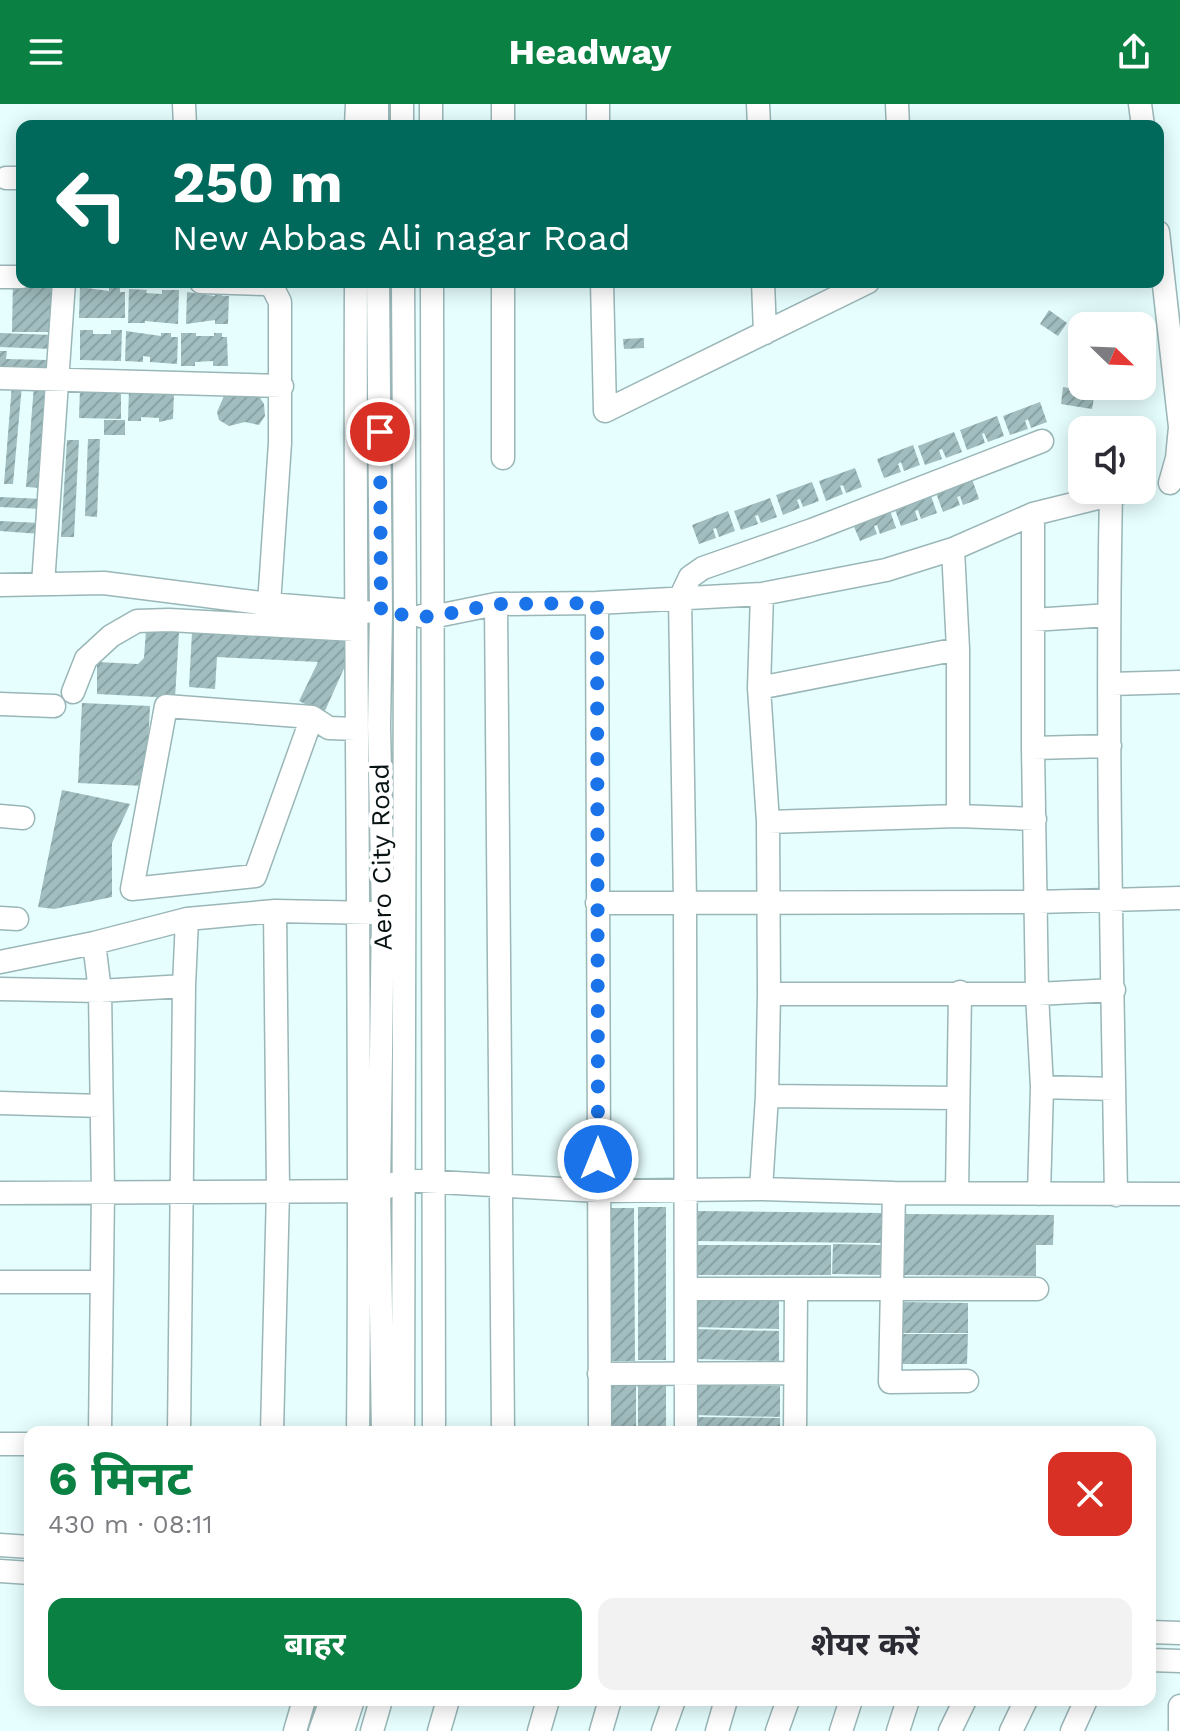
<!DOCTYPE html>
<html lang="hi">
<meta charset="utf-8">
<style>
:root{--surface:#fff;--page:#f2f2f3;--text:#2b2b33;--muted:#7c7c81;--accent:#0b8043}
body{margin:0;font-family:"Work Sans","Noto Sans Devanagari",sans-serif;background:var(--page);color:var(--text);height:100vh;display:flex;flex-direction:column;font-size:30px;white-space:nowrap}
*{box-sizing:border-box;margin:0}
p{font-size:26px;color:var(--muted)}
.icon{flex:none;width:44px;height:44px;fill:none;stroke:currentColor;stroke-width:2;stroke-linecap:round;stroke-linejoin:round}
.map{position:relative;flex:1;overflow:hidden}
.panel{position:absolute;left:24px;top:1322px;width:1132px;height:280px;display:flex;flex-direction:column;background:var(--surface);border-radius:16px;box-shadow:0 4px 20px #0003}
.panel>*{flex:none}
.guide{position:absolute;left:16px;top:16px;width:1148px;height:168px;border-radius:16px;box-shadow:0 4px 20px #0003;background:#00695c;color:#fff;overflow:hidden}
.needle{width:52px;rotate:113deg}
.tools{position:absolute;left:1068px;top:208px;display:grid;gap:16px}
.tools a{display:grid;place-items:center;width:88px;height:88px;border-radius:16px;background:var(--surface);box-shadow:0 4px 20px #0003;font-size:40px}
.pin{position:absolute;display:grid;place-items:center;width:68px;height:68px;color:#fff;margin:-34px;border:4px solid #fff;border-radius:50%;box-shadow:0 2px 8px #0007}
.me{position:absolute;width:88px;margin:-44px;rotate:0deg;stroke-linejoin:round;filter:drop-shadow(0 0 6px #0008)}
.turn{display:flex;align-items:center;gap:28px;height:168px;padding:0 24px;font-size:36px}
.turn .icon{width:104px;height:104px;stroke-width:2.5}
.turn b{display:block;font-size:56px;line-height:68px}
.round{display:grid;place-items:center;flex:none;width:84px;height:84px;border-radius:16px;background:var(--page)}
.head{display:flex;align-items:center;justify-content:space-between;height:136px;padding:0 24px}
h1{font-size:48px;font-weight:700;line-height:60px;color:var(--accent)}
.action{display:flex;gap:16px;margin-top:auto;padding:16px 24px}
.action a{flex:1;height:92px;border-radius:16px;background:var(--accent);color:#fff;font-size:32px;font-weight:700;line-height:92px;text-align:center}
.action a+a{background:var(--page);color:var(--text)}
header{display:flex;justify-content:space-between;align-items:center;height:104px;padding:0 24px;background:var(--accent);color:#fff;font-size:36px;font-weight:700}
.map>svg:first-child{display:block}
.building{fill:url(#building-hatch)}
.lines{fill:none;stroke-linecap:round;stroke-linejoin:round}
.minor-casing{stroke:#9ab6b7;stroke-width:25}
.minor{stroke:#fff;stroke-width:22}
.route{stroke:#1a73e8;stroke-width:14;stroke-dasharray:0 25.2}
.labels{text-anchor:middle;dominant-baseline:central;stroke-width:8;stroke-linejoin:round;paint-order:stroke}
.street-label{font-size:26px;fill:#091314;stroke:#fff}
</style>
<header><svg class="icon" aria-label="menu" viewBox="0 0 24 24"><path d="M4 6h16M4 12h16M4 18h16"/></svg>Headway<svg class="icon" aria-label="share" viewBox="0 0 24 24"><path d="M12 15V3M7 8l5-5 5 5M5 13v7h14v-7"/></svg></header>
<div class="map">
<svg width="1180" height="1627" viewBox="0 0 1180 1627">
<defs>
<pattern id="building-hatch" width="6" height="6" patternUnits="userSpaceOnUse" patternTransform="scale(2)"><rect width="6" height="6" fill="#a1bdbf"/><path d="M-1 1l2-2M0 6l6-6M5 7l2-2" fill="none" stroke="#89a2a3"/></pattern>
</defs>
<rect width="100%" height="100%" fill="#e6fefe"/>
<path class="building" d="M17,120H22V155L16,154Z
M13,175L22,178H52L51,228H12Z
M80,183L109,187V183H120V188H125V214H79Z
M129,185L147,186L146,189L162,190V186H179L178,220L145,217V219H128Z
M187,188L215,192V189H222V192H229L228,220H215V216L186,220Z
M1049,206L1067,219L1058,232L1040,220Z
M80,226H93V230H111V226H122L121,257L80,256Z
M126,227L161,232V229H171V233H178L177,260L150,258V253L143,252V258L125,257Z
M0,229L53,231L52,245L0,243Z
M181,229H196V232H214V229H222V233H227L228,262H213V257L195,258V262H181Z
M644,234V244L624,245L623,235Z
M0,247H7L6,255L48,256L47,267L0,266Z
M12,280L22,281L13,380H4Z
M34,281L49,282L41,384L26,383Z
M1063,283L1095,288L1092,305L1061,300Z
M80,284L121,285V315L79,314Z
M129,285L174,289L173,315L159,318V314L141,313V317H128Z
M257,289L264,300L265,312L259,321L245,318L229,322L219,316L217,308L224,292Z
M1040,298L1047,318L1031,324L1028,315L1025,317L1028,325L1010,331L1003,312Z
M997,312L1004,332L988,338L984,329L982,330L985,339L967,346L960,326Z
M104,316H125V331H104Z
M954,328L962,348L946,354L942,345L939,346L942,355L925,361L918,342Z
M88,335H100L97,413L85,412Z
M67,336H79L74,433H61Z
M913,341L920,361L904,367L901,358L898,360L901,368L884,374L877,355Z
M855,364L862,383L846,389L843,381L840,382L843,390L826,397L819,377Z
M972,375L979,395L963,401L960,392L957,393L960,401L943,408L936,389Z
M812,378L819,397L803,403L800,395L797,396L800,404L783,411L776,391Z
M930,389L937,409L921,415L918,406L915,407L918,416L901,422L894,403Z
M0,393L42,395L41,405L0,403Z
M770,394L777,413L761,419L758,411L755,412L758,420L741,426L734,407Z
M889,404L896,424L880,430L877,421L874,422L877,430L860,437L852,418Z
M728,407L735,427L719,433L716,424L713,425L716,434L699,440L692,421Z
M0,417L40,419V430L0,427Z
M146,526L179,528L175,594L97,590V558L138,560L144,554Z
M192,528L348,537L346,560L324,609L299,597L318,558L217,553L215,585L189,583Z
M82,599L150,602L146,682L78,679Z
M62,686L130,700L112,739V793L54,805L38,803Z
M638,1103H666V1256H638Z
M607,1104H634L635,1257H607Z
M695,1107L882,1109L881,1139L694,1137Z
M901,1110L1054,1111L1053,1141H1036V1172L900,1171Z
M833,1140L883,1141V1171L832,1170Z
M695,1141H831V1171H695Z
M694,1193L779,1195V1225L693,1223Z
M901,1198L968,1199V1229H900Z
M694,1225L779,1227V1257L694,1255Z
M901,1230H968L967,1260H900Z
M608,1277H636V1328H608Z
M638,1277H666V1328H638Z
M695,1281L780,1282V1313L694,1311Z
M695,1313L780,1314V1328H694Z"/>
<g class="lines">
<g class="minor-casing">
<path id="minor" d="M184,0L185,22
M377,0V22
M402,0V22
M431,0V22
M503,0V22
M598,0V22
M758,0L759,22
M897,0L898,22
M1140,0L1143,22
M356,22L357,0
M6,74H22
M1158,128L1180,323L1177,354L1170,379
M0,173H22
M201,178L266,180L273,184L280,198V339L269,500
M356,178C354,561 362,945 358,1328
M378,178L381,509L379,622L383,810L379,1087L383,1328
M432,178L434,1328
M503,178V354
M602,178L605,307L868,178
M763,178L765,229
M0,274L282,282
M1111,389C1106,623 1112,857 1116,1091
M1033,410V644L1037,890L1042,983L1039,1090
M953,445L958,545V712
M43,480L64,178
M0,481L104,479L269,500L366,508
M597,499L600,1328
M496,500L503,1328
M421,512L432,513L496,500L597,499L762,490L886,466L953,445L1033,410L1130,386
M1033,516L1109,511
M1111,580L1180,578
M759,584L958,545
M73,588L86,555L111,532L137,517L169,516L355,526
M0,600L54,602
M312,613L255,772L132,785L166,602L312,613L329,624L356,625
M1033,644L1110,642
M0,712L23,714
M768,718L958,712L1035,715
M597,799L1037,798L1180,794
M0,814L17,815
M94,839L100,887L103,1087L100,1328
M0,858L94,839L187,815L275,807L374,809
M0,885L100,887L184,882
M769,890H1037L1114,886
M1042,983L1114,985
M767,992L956,994
M0,999L101,1002
M761,1085L767,992L769,890L768,718L759,584L762,490
M0,1089L379,1087L402,1076L599,1087L761,1085L894,1089L1180,1090
M894,1089L890,1278L967,1277
M957,1089L960,888
M0,1178H101
M686,1185H1037
M599,1270L795,1269
M179,1328L184,882L187,815
M272,1328L278,1086L275,807
M403,1328L405,511L403,178
M686,1328L685,798L680,494L690,473L703,464L812,426L1042,337
M795,1328L796,1185
M0,1340H30
M0,1441L30,1443
M0,1467L30,1469
M1150,1528L1180,1529
M1150,1556L1180,1557
M295,1627L304,1596
M320,1627L331,1596
M343,1627L353,1596
M372,1627L381,1596
M439,1627L448,1596
M539,1627L548,1596
M601,1627L610,1596
M663,1627L674,1596
M717,1627L726,1596
M777,1627L788,1596
M841,1627L851,1596
M898,1627L908,1596
M950,1627L965,1596
M1011,1627L1026,1596
M1072,1627L1086,1596
M1180,1627V1602"/>
</g>
<use href="#minor" class="minor"/>
</g>
<g class="lines">
<path class="route" d="M380,328L381,509L432,513L496,500L597,499L598,1055"/>
</g>
<g class="labels">
<g class="street-label">
<text transform="translate(381 753) rotate(-91)">Aero City Road</text>
</g>
</g>
</svg>
<div class="tools">
<a><svg class="needle" viewBox="-14 -14 28 28"><path d="M0-13l5 13h-10z" fill="#e53935"/><path d="M0 13l5-13h-10z" fill="#7c7c81"/></svg></a>
<a><svg class="icon" aria-label="sound" viewBox="0 0 24 24"><path d="M4 9h4l5-4v14l-5-4H4zM17 9q2 3 0 6"/></svg></a>
</div>
<div class="pin" style="left:380px;top:328px;background:#d93025"><svg class="icon" aria-label="arrive" viewBox="0 0 24 24"><path d="M6 21V4h12l-3 4 3 4H6"/></svg></div>
<svg class="me" style="left:598px;top:1055px" viewBox="-20 -20 40 40"><circle r="17" fill="#1a73e8" stroke="#fff" stroke-width="3"/><path d="M0-11L8 9 0 5-8 9z" fill="#fff"/></svg>
<div class="guide">
<div class="turn"><svg class="icon" aria-label="left" viewBox="0 0 24 24"><path d="M17 20v-9H6M10 6l-5 5 5 5"/></svg><div><b>250 m</b>New Abbas Ali nagar Road</div></div>
</div>
<section class="panel">
<div class="head"><div><h1>6 मिनट</h1><p>430 m · 08:11</p></div><a class="round" style="background:#d93025;color:#fff"><svg class="icon" aria-label="close" viewBox="0 0 24 24"><path d="M6 6l12 12M18 6L6 18"/></svg></a></div>
<div class="action"><a>बाहर</a><a>शेयर करें</a></div>
</section>
</div>
